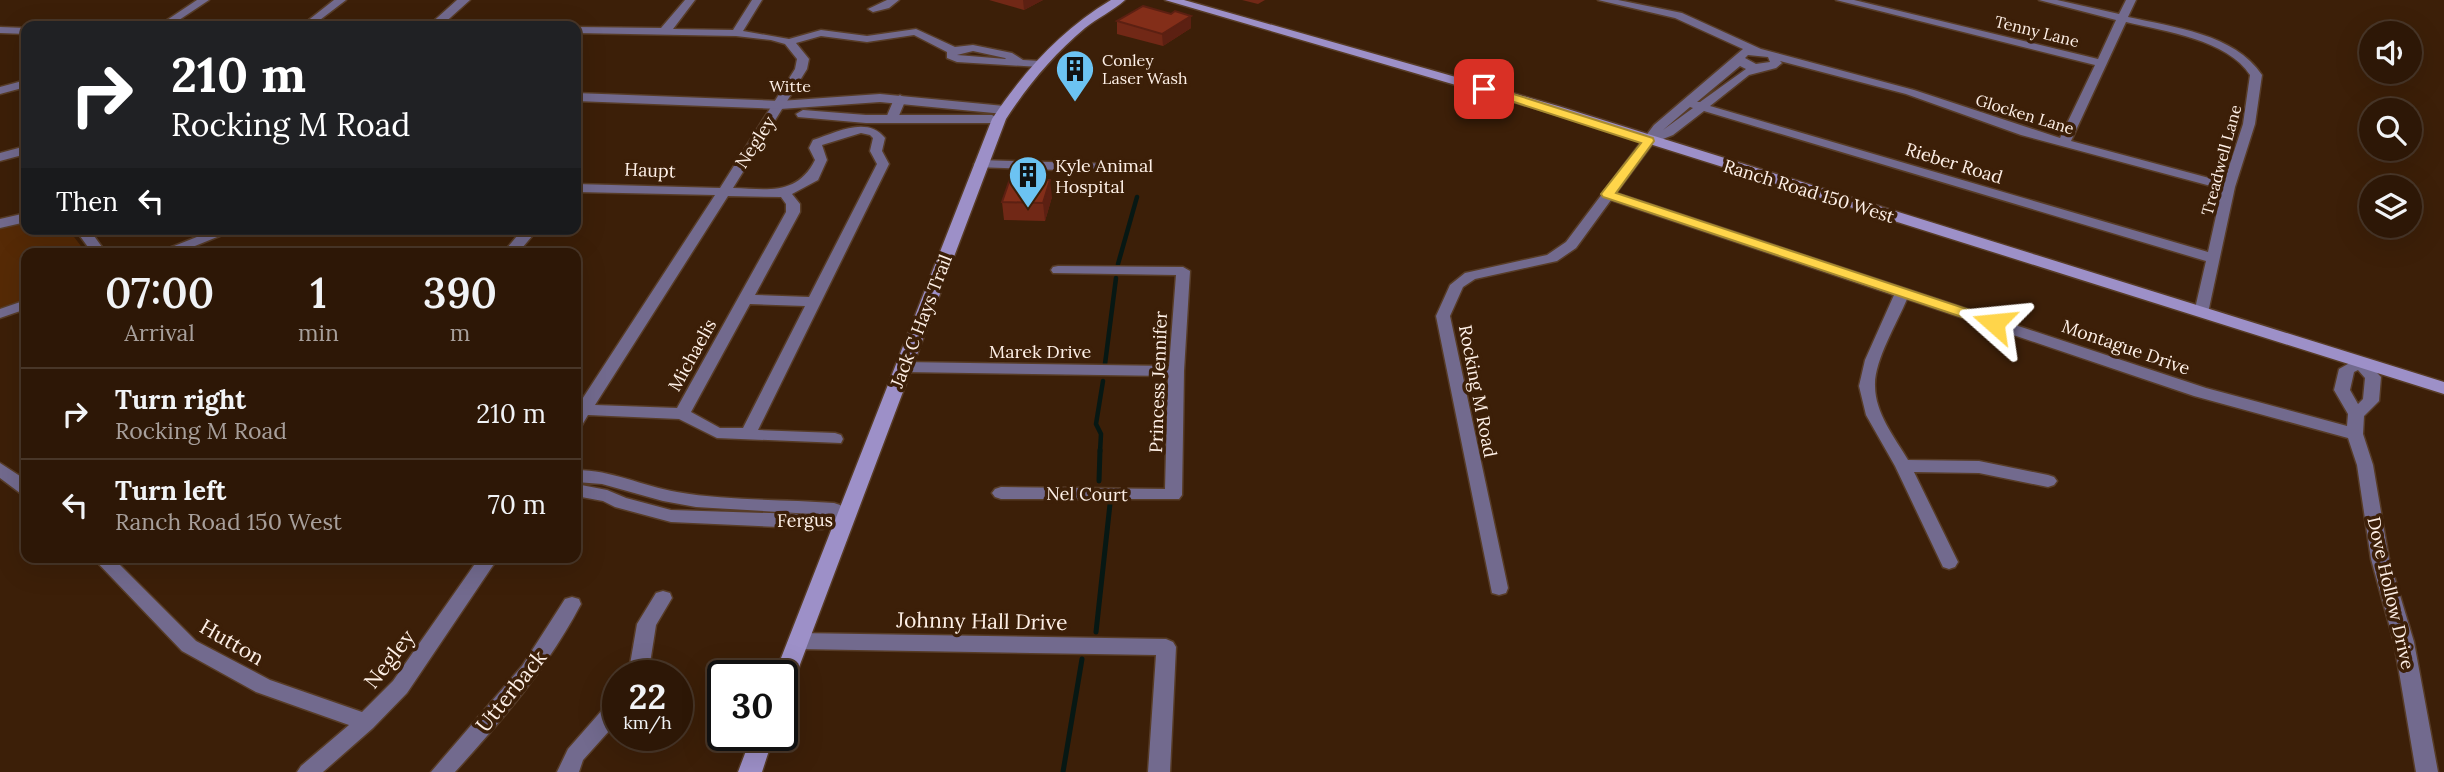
<!DOCTYPE html>
<style>
:root{--surface:#2d1706;--page:#352010;--text:#f1f3f6;--muted:#a79f9b;--line:#483628}
body{margin:0;font-family:Lora,serif;background:var(--page);color:var(--text);height:100vh;display:flex;flex-direction:column;font-size:26px;white-space:nowrap}
*{box-sizing:border-box;margin:0}
p{font-size:23px;color:var(--muted)}
.icon{flex:none;width:38px;height:38px;fill:none;stroke:currentColor;stroke-width:2;stroke-linecap:round;stroke-linejoin:round}
.map{position:relative;flex:1;overflow:hidden}
.panel{position:absolute;left:21px;top:248px;width:560px;height:315px;display:flex;flex-direction:column;background:var(--surface);border-radius:14px;box-shadow:0 7px 28px #0002,0 0 0 2px var(--line)}
.panel>*{flex:none}
.top-card{position:absolute;left:21px;top:21px;width:560px;height:214px;border-radius:14px;box-shadow:0 7px 28px #0002,0 0 0 2px var(--line);background:#202124;color:#fff;overflow:hidden}
.fabs{position:absolute;left:2359px;top:21px;display:grid;gap:14px}
.fabs a{display:grid;place-items:center;width:63px;height:63px;border-radius:50%;background:var(--surface);box-shadow:0 7px 28px #0002,0 0 0 2px var(--line);font-size:35px}
.speed{position:absolute;left:602px;top:660px;display:flex;gap:14px;font-size:35px;font-weight:700;text-align:center}
.speed>*{display:grid;place-content:center;width:91px;height:91px;border-radius:50%;background:var(--surface);box-shadow:0 7px 28px #0002,0 0 0 2px var(--line);line-height:1}
.speed small{font-size:18px;font-weight:400}
.speed .limit{border:4px solid #111;border-radius:10px;background:#fff;color:#111}
.pin{position:absolute;display:grid;place-items:center;width:60px;height:60px;color:#fff;margin:-30px;border-radius:14px;box-shadow:0 4px 10px #0006}
.me{position:absolute;width:77px;margin:-38px;rotate:288deg;stroke-linejoin:round;filter:drop-shadow(0 0 5px #0008)}
.turn{display:flex;align-items:center;gap:24px;height:147px;padding:0 35px;font-size:32px}
.turn .icon{width:91px;height:91px;stroke-width:2.5}
.turn b{display:block;font-size:49px;line-height:60px}
.then{display:flex;align-items:center;height:66px;padding:0 35px;background:#0003;gap:14px;font-size:26px}
.eta{display:flex;justify-content:space-evenly;align-items:center;height:119px;text-align:center}
.eta b{font-size:42px;font-weight:600;line-height:49px}
ul{padding:0;list-style:none}
li{display:flex;align-items:center;gap:21px;height:91px;padding:0 35px;border-top:2px solid var(--line)}
li div{flex:1}
li b{display:block;font-size:26px}
li em{font-style:normal}
.map>svg:first-child{display:block}
.green{fill:#562a06}
.lines{fill:none;stroke-linecap:round;stroke-linejoin:round}
.stream-far1{stroke:#071814;stroke-width:4.5}
.stream{stroke:#071814;stroke-width:5}
.minor-casing{stroke:#573c27;stroke-width:3}
.tertiary-casing{stroke:#573c27;stroke-width:3}
.secondary-casing{stroke:#573c27;stroke-width:3}
.minor{fill:#726a8e;fill-rule:evenodd}
.tertiary{fill:#726a8e;fill-rule:evenodd}
.secondary{fill:#9d90c8;fill-rule:evenodd}
.wall{fill:#712816}
.shaded-wall{fill:#5c2012}
.building{fill:#832e19;stroke:#5c2012;stroke-width:2}
.route{fill:#ffd54a;stroke:#a68a30;stroke-width:2}
.labels{text-anchor:middle;dominant-baseline:central;stroke-width:7;stroke-linejoin:round;paint-order:stroke}
.far-street-label{font-size:16px;fill:#fef0e7;stroke:#3c1f08}
.far-poi-label{font-size:16px;fill:#fef0e7;stroke:#3c1f08;text-anchor:start}
.street-label{font-size:18px;fill:#fef0e7;stroke:#3c1f08}
.poi-label{font-size:18px;fill:#fef0e7;stroke:#3c1f08;text-anchor:start}
.near-street-label{font-size:21px;fill:#fef0e7;stroke:#3c1f08}
</style>
<div class="map">
<svg width="2444" height="772" viewBox="0 0 2444 772">
<rect width="100%" height="100%" fill="#3c1f08"/>
<path class="green" d="M26,221V229H68L87,254H26V300L0,309V228Z"/>
<g class="lines">
<path class="stream-far1" d="M1118,264L1137,197
M1105,364L1116,278
M1100,452L1101,434L1096,424L1103,381"/>
<path class="stream" d="M1099,481L1100,450
M1096,632L1110,504
M1063,772L1082,659"/>
<g class="minor-casing">
<path id="minor" d="M197,0H209L170,26H158Z
M334,0H346L312,26H301Z
M685,0H695L673,29L733,30L752,0H762L743,31L789,39L821,30L867,36L916,29L955,47L973,45L1012,53L1023,60L1040,61L1046,64L1040,67L957,62L947,58V52L914,35L867,42L821,36L796,43L809,59L807,69L733,188C767,189 797,196 815,160L809,148L813,140C835,133 867,115 885,138L882,151L889,164L758,430L835,433L841,435L843,439L841,443L717,438L679,419L588,415L582,425L576,426V404H579L715,195L576,192V184L720,188L795,69L797,59L785,44L771,40L736,36L576,33V27L661,28ZM973,51L1005,58L1006,59L957,55ZM861,133L870,135L873,138L870,151L877,164L809,297L755,295L800,212V204L792,194L818,180L827,160L822,145ZM728,196L781,197L786,204V212L677,408L595,405ZM750,304L805,306L743,428H720L691,412Z
M887,0H899L889,8L873,12L868,9Z
M1598,0H1618L1682,13L1761,49L1914,90L2060,138L2095,65L1836,0H1854L2098,59L2116,20L2039,0H2057L2119,14L2126,0H2136L2128,17C2173,27 2235,34 2262,75L2255,124L2235,187L2208,313L2201,317L2194,313L2206,261L1704,111L1673,135L1653,143L1616,193L2206,388L2347,426L2348,414L2334,390L2339,369L2355,360H2365L2381,377L2379,401L2364,416L2363,434L2373,465L2389,559L2414,642L2438,772H2416L2394,642L2371,559L2357,465L2348,438L2194,396L1907,299C1897,323 1874,361 1875,386C1875,413 1895,438 1908,460L1979,461L2048,475L2054,477L2057,481L2054,485L2048,487L1979,473L1914,472L1958,562L1955,567L1949,569L1943,567L1895,466L1866,415L1859,386L1865,360L1894,295L1611,200L1576,248L1557,261L1475,279L1463,287L1450,316L1508,588L1506,593L1499,595L1492,593L1436,316L1450,285L1465,273L1547,255L1566,242L1654,125L1743,49L1675,18ZM2126,22C2164,31 2228,40 2250,75L2243,124L2224,182L2071,141ZM1748,55L1768,57L1770,62L1756,64L1745,58ZM1780,61L1906,94L2021,135L2222,189L2208,252L1710,106L1749,75L1776,68L1782,63ZM1740,66L1746,69L1700,102H1697ZM1690,107L1693,108L1663,130ZM2358,370L2365,378L2363,399L2358,404L2350,390L2354,372Z
M0,27L26,28V34L0,33Z
M26,80V87L0,94V87Z
M900,95L906,99L898,118L892,122L888,121L886,118L894,99Z
M26,146V154L0,161V153Z
M980,160L1146,165L1152,169L1146,173L976,167L974,164Z
M75,229H89L107,254H93Z
M217,229H237L175,254H154Z
M523,229H538L517,254H502Z
M1058,266L1183,267L1190,271L1184,371L1182,495L1179,499H1001L995,497L992,493L995,489L1001,487L1165,489L1168,376L903,372L895,367L903,362L1169,366L1176,275L1053,273L1051,270L1053,267Z
M26,300V309L0,318V309Z
M0,463L26,480V495L20,493L0,478Z
M576,470C612,470 642,486 677,492C728,501 782,499 834,503L840,505L854,519L851,523L822,529L671,522L615,507L603,501L576,496V484L607,490L626,498L671,510L830,515L696,507L663,501L602,484L576,482Z
M93,558H113L196,641L270,680L362,712L393,681L479,558H498L407,693L373,728L323,772H297L301,766L349,725L256,692L182,651Z
M663,591L670,593L672,598L656,625L648,676H628L637,624L656,593Z
M572,597L579,599L581,604C548,667 503,719 455,772H431L522,666L565,599Z
M798,633L1166,639L1173,642L1176,647L1170,772H1148L1156,655L798,649L791,646L788,641L791,636Z
M618,698V721L583,760L579,772H557L568,749L611,700Z"/>
</g>
<g class="tertiary-casing">
<path id="tertiary" d="M457,0H470L441,26H428Z
M576,93L780,101L880,94L1004,106L1011,110L1004,114L880,102L780,109L576,101Z
M803,110L866,115H992L999,119L992,123H866L798,117L796,114Z
M26,213V222L0,228V219Z"/>
</g>
<g class="secondary-casing">
<path id="secondary" d="M1111,0H1125C1113,11 1097,18 1085,28C1053,55 1028,85 1006,119L793,683L790,689L782,692V676H774L992,119C1024,71 1061,30 1111,0Z
M1165,0H1184L1558,106L2444,382V394L1548,112Z
M752,735H774L762,772H738Z"/>
</g>
<use href="#minor" class="minor"/>
<use href="#tertiary" class="tertiary"/>
<use href="#secondary" class="secondary"/>
</g>
<path class="wall" d="M989,0H1043L1024,10Z
M1242,0H1265L1258,4Z
M1117,21L1191,28L1163,46L1117,34Z
M1052,197L1045,221L1004,220L1002,202Z"/>
<path class="shaded-wall" d="M1023,0H1043L1024,10Z
M1191,16V28L1163,46L1162,34Z
M1050,180L1052,197L1045,221L1043,203Z"/>
<path class="building" d="M1143,6L1171,14L1175,11L1191,16L1162,34L1117,21Z
M1011,176L1050,180L1043,203L1002,202Z"/>
<path class="route" d="M1480,86H1488L1653,138L1654,141L1616,193L2000,320L2002,323L1994,328L1989,326L1603,197L1601,194L1641,143L1480,91Z"/>
<defs>
<g id="building-pin" transform="scale(2.0125)"><path d="M0 17L-7.5 6A9.5 9.5 0 1 1 7.5 6Z" fill="#6cc3f2" stroke="#3c1f08"/><path d="M-4-6H4V6H1V3H-1V6H-4ZM-2.5-4.3h1.7v1.8h-1.7ZM.8-4.3h1.7v1.8H.8ZM-2.5-1h1.7V.8h-1.7ZM.8-1h1.7V.8H.8Z" fill="#111"/></g>
</defs>
<g fill-rule="evenodd">
<use href="#building-pin" x="1075" y="69"/>
<use href="#building-pin" x="1028" y="175"/>
</g>
<g class="labels">
<g class="far-street-label">
<text transform="translate(2037 31) rotate(14)">Tenny Lane</text>
<text x="790" y="86">Witte</text>
<text transform="translate(2025 114) rotate(17)">Glocken Lane</text>
<text transform="translate(2221 160) rotate(-75)">Treadwell Lane</text>
</g>
<g class="far-poi-label">
<text x="1102" y="60">Conley<tspan x="1102" dy="18">Laser Wash</tspan></text>
</g>
<g class="street-label">
<text transform="translate(755 142) rotate(-57)">Negley</text>
<text transform="translate(1954 163) rotate(17)">Rieber Road</text>
<text transform="translate(650 170) rotate(2)">Haupt</text>
<text transform="translate(1809 191) rotate(17)">Ranch Road 150 West</text>
<text transform="translate(921 321) rotate(-69)">Jack C Hays Trail</text>
<text transform="translate(2126 347) rotate(19)">Montague Drive</text>
<text x="1040" y="351">Marek Drive</text>
<text transform="translate(692 355) rotate(-61)">Michaelis</text>
<text transform="translate(1158 382) rotate(-88)">Princess Jennifer</text>
<text transform="translate(1478 391) rotate(79)">Rocking M Road</text>
<text transform="translate(1087 494) rotate(1)">Nel Court</text>
<text transform="translate(805 520) rotate(-1)">Fergus</text>
<text transform="translate(2391 593) rotate(77)">Dove Hollow Drive</text>
</g>
<g class="poi-label">
<text x="1055" y="165">Kyle Animal<tspan x="1055" dy="21">Hospital</tspan></text>
</g>
<g class="near-street-label">
<text transform="translate(982 621) rotate(1)">Johnny Hall Drive</text>
<text transform="translate(232 642) rotate(30)">Hutton</text>
<text transform="translate(389 659) rotate(-52)">Negley</text>
<text transform="translate(511 691) rotate(-51)">Utterback</text>
</g>
</g>
</svg>
<div class="fabs">
<a><svg class="icon" aria-label="sound" viewBox="0 0 24 24"><path d="M4 9h4l5-4v14l-5-4H4zM17 9q2 3 0 6"/></svg></a>
<a><svg class="icon" aria-label="search" viewBox="0 0 24 24"><circle cx="10" cy="10" r="6"/><path d="M15 15l6 6"/></svg></a>
<a><svg class="icon" aria-label="layers" viewBox="0 0 24 24"><path d="M12 4l9 5-9 5-9-5zM3 14l9 5 9-5"/></svg></a>
</div>
<div class="speed"><div>22<small>km/h</small></div><div class="limit">30</div></div>
<div class="pin" style="left:1484px;top:89px;background:#d93025"><svg class="icon" aria-label="arrive" viewBox="0 0 24 24"><path d="M6 21V4h12l-3 4 3 4H6"/></svg></div>
<svg class="me" style="left:1994px;top:323px" viewBox="-20 -20 40 40"><path d="M0-17L14 15 0 8-14 15z" fill="#ffd54a" stroke="#fff" stroke-width="4"/></svg>
<div class="top-card">
<div class="turn"><svg class="icon" aria-label="right" viewBox="0 0 24 24"><path d="M7 20v-9h11M14 6l5 5-5 5"/></svg><div><b>210 m</b>Rocking M Road</div></div>
<div class="then">Then<svg class="icon" aria-label="left" viewBox="0 0 24 24"><path d="M17 20v-9H6M10 6l-5 5 5 5"/></svg></div>
</div>
<section class="panel">
<div class="eta">
<div><b>07:00</b><p>Arrival</p></div>
<div><b>1</b><p>min</p></div>
<div><b>390</b><p>m</p></div>
</div>
<ul>
<li><svg class="icon" aria-label="right" viewBox="0 0 24 24"><path d="M7 20v-9h11M14 6l5 5-5 5"/></svg><div><b>Turn right</b><p>Rocking M Road</p></div><em>210 m</em></li>
<li><svg class="icon" aria-label="left" viewBox="0 0 24 24"><path d="M17 20v-9H6M10 6l-5 5 5 5"/></svg><div><b>Turn left</b><p>Ranch Road 150 West</p></div><em>70 m</em></li>
</ul>
</section>
</div>
